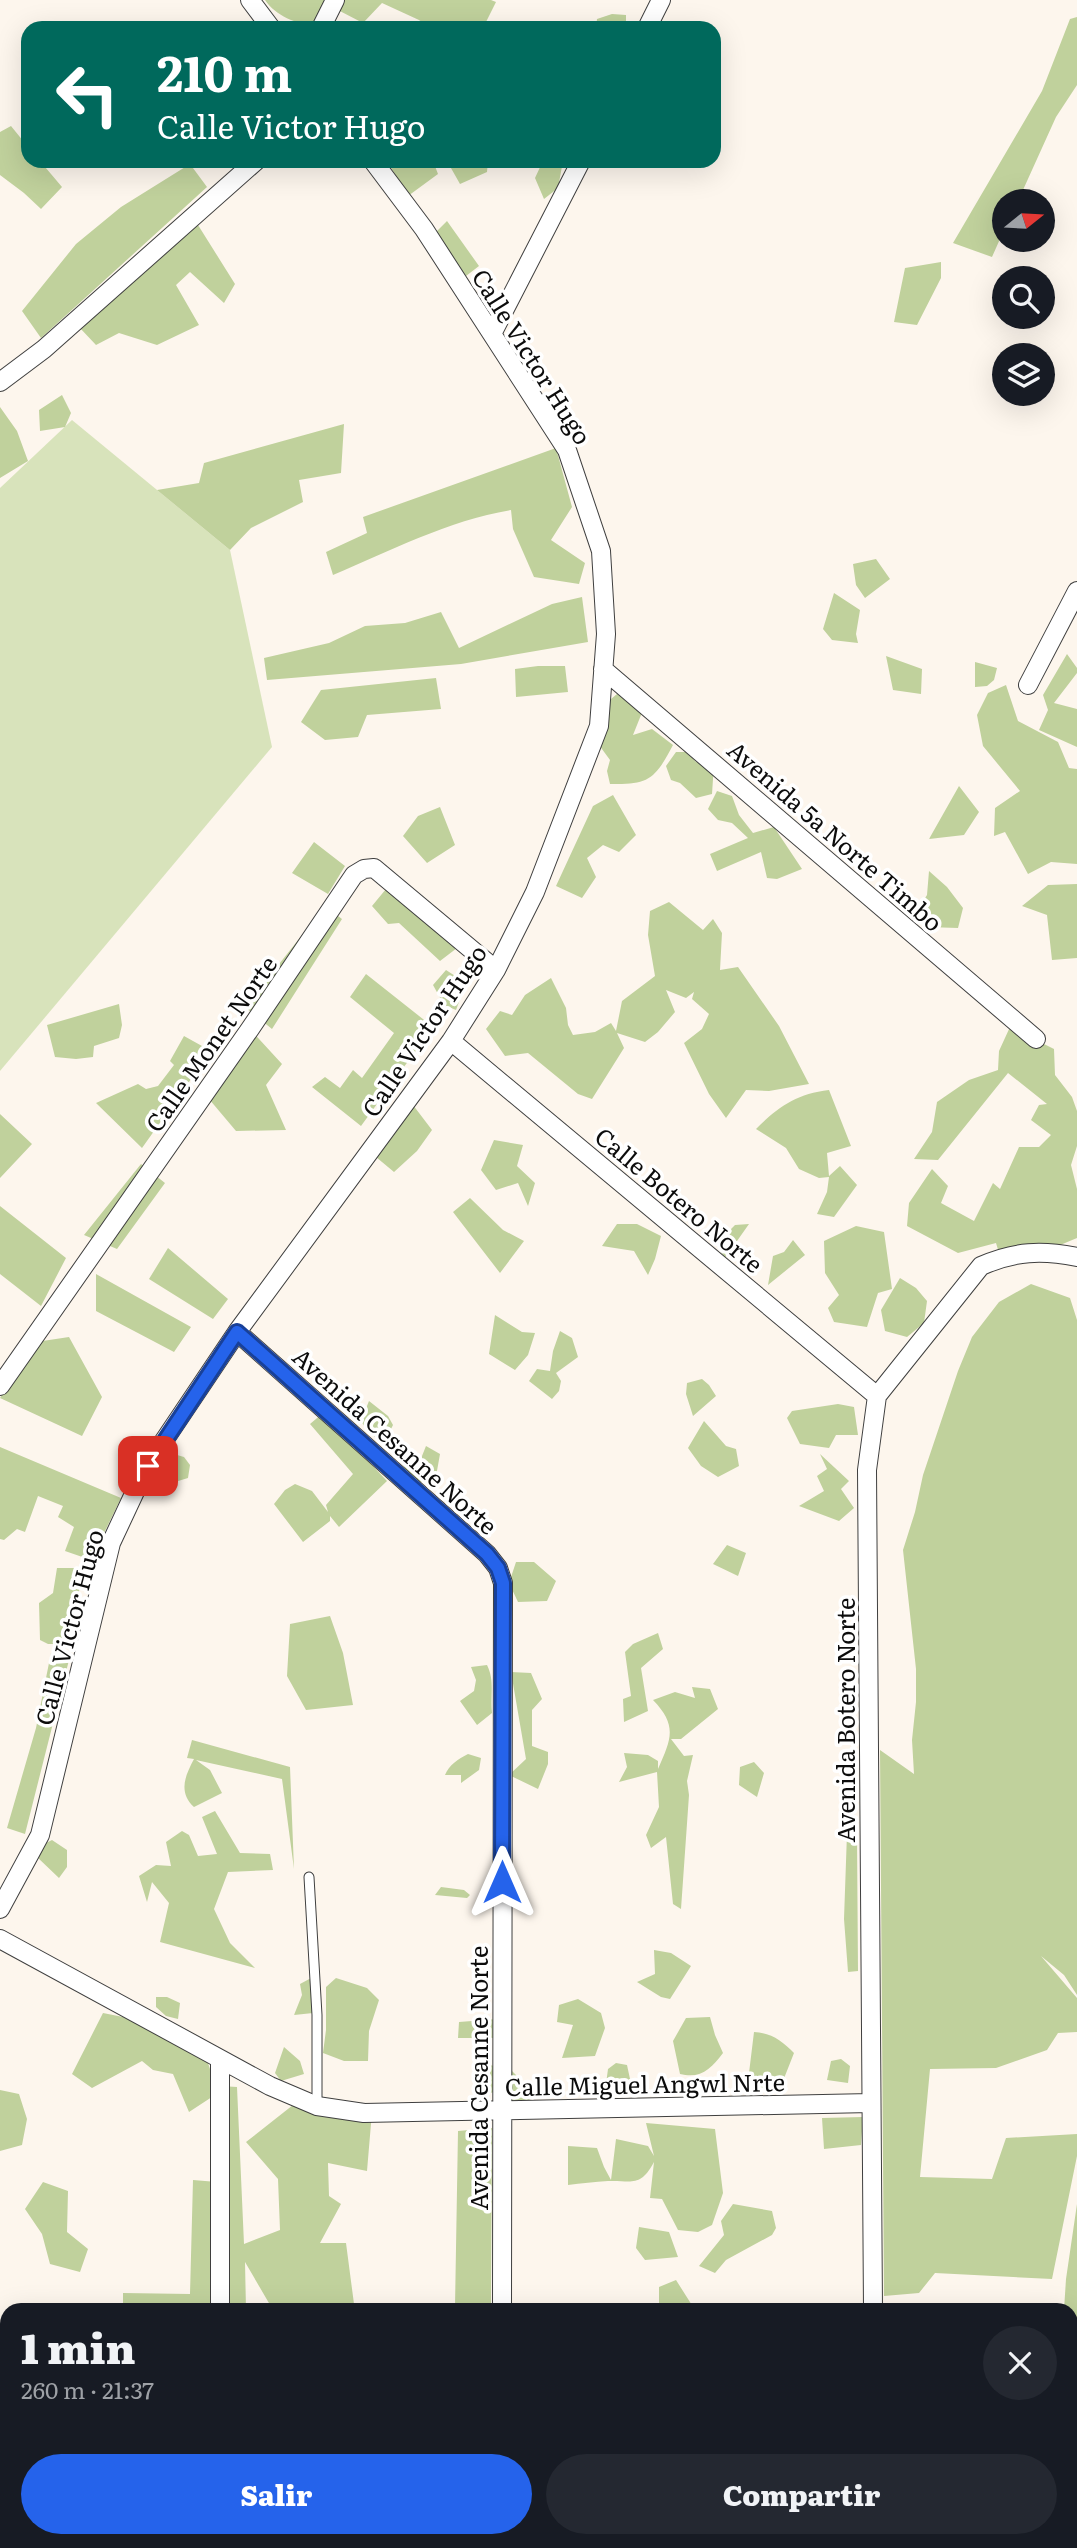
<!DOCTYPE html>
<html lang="es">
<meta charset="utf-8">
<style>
:root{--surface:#171b24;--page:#242831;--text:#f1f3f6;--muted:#9ea1a6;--accent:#2563eb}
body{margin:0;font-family:Literata,serif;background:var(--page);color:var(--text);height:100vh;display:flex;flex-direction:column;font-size:26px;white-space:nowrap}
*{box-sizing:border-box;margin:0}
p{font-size:23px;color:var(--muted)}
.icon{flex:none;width:38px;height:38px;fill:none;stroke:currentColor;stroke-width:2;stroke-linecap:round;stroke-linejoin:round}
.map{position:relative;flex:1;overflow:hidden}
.details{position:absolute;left:0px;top:2303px;width:1078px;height:245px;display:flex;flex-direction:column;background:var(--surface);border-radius:21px 21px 0 0;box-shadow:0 7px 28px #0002}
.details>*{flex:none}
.hud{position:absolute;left:21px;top:21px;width:700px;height:147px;border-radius:21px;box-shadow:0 7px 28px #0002;background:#00695c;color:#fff;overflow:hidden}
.needle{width:46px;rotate:72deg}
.tools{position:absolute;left:992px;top:189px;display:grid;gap:14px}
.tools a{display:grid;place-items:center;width:63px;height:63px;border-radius:50%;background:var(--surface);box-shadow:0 7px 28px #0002;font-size:35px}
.pin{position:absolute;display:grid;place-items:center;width:60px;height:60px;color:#fff;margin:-30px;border-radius:14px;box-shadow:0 4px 10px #0006}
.me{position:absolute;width:77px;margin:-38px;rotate:0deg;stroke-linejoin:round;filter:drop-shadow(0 0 5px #0008)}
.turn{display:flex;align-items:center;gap:24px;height:147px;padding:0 21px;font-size:32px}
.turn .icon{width:91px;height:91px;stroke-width:2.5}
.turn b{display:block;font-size:49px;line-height:60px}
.round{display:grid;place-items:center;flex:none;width:74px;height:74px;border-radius:37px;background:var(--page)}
.head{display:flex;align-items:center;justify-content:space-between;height:119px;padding:0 21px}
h1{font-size:42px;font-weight:800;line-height:52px}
.button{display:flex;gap:14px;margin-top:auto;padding:14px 21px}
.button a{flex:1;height:80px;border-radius:42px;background:var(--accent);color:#fff;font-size:28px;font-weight:800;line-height:80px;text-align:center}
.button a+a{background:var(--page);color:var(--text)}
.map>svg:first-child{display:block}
.green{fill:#d8e3bb}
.forest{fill:#c0d19c}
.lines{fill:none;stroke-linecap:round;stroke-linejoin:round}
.service-casing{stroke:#3f3f3f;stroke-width:11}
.minor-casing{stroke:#3f3f3f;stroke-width:20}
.service{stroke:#fff;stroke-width:9}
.minor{stroke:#fff;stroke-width:18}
.route-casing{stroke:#184099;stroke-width:18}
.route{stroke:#2563eb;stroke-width:12}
.labels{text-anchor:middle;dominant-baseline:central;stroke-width:7;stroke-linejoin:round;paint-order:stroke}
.street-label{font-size:24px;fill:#0c0c0c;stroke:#fff}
</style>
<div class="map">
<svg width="1077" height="2548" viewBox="0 0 1077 2548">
<rect width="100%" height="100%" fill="#fdf6ed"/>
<path class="green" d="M72,420L230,550L272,747L0,1071V488Z"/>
<path class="forest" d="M265,0H329L315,25C297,25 275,15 265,0Z
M339,0H491L496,2L483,28H430L419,20L382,3L363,23L334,8Z
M612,14L626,15V28H596L597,19Z
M1077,17V85L1056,117L1018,201H1004V230L992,257L953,243L1042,91L1070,19Z
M11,126L28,147V161H40L62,187L41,209L24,193L0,175V132Z
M387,161H433L438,174L408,196Z
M447,161H488L487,172L460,184Z
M563,161L558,188L544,199L535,178L542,163Z
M190,164L207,187L41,338L22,311L76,244L121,207Z
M447,221L479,266L466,276L434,234Z
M198,225L235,284L224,303L190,272L176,285L199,325L157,345L119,333L96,345L79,327Z
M941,262V278L917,325L894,322L905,268Z
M62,395L71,413L65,427L40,431L39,410Z
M0,407L17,431L28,461L0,478Z
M344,424L341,473L299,480L303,502L251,528L230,550L157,490L199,483L204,463Z
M556,448L572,507L551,540L585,563L579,584L534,577L513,529L511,510C449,520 390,551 333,575L326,552L367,533L363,517Z
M876,559L890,579L865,598L856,585L853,564Z
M834,593L860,610L856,634L858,643L832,640L823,629Z
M582,597L588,642L461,664L267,680L264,658L329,643L365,626L405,623L441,612L459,648L552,604Z
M1067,654L1077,668V673L1054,703L1077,709V747L1039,730L1048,710L1043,695Z
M886,656L922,669L921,694L893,690Z
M975,662L997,668L994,680L987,686L975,687Z
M538,666H565L568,692L516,697L515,669Z
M436,678L441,709L367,715L358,737L325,740L301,722L321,690Z
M1006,685L1018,721L1058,742L1069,768L1077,769V864L1051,862L1028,874L1005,832L994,836L995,808L1020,791L983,746L977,715L988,693Z
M623,689L643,710L633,735L652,729L673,745C655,779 649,785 610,784L607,771L610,760L599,745L607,730L605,714L611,699Z
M676,752H687L696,762L714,764L712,794L696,798L680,783L671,780L666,766Z
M959,786L979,812L964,835L929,839Z
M717,791L732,796L739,815L753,833L774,827L802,869L777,879L767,878L761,852L717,871L710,854L748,838L732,823L718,820L708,809Z
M613,795L636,835L619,852L603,845L587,858L596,877L582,898L556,886L593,806Z
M440,807L455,845L427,863L403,836L418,816Z
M314,842L345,866L328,894L292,873Z
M929,871L947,887L963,908L958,928L927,927L920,906L927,895Z
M1077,884V958L1052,960L1047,915L1022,906L1048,885Z
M386,889L457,948L440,961L399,923L388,924L372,906Z
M669,902L703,930L713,919L722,933L720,970L738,967L779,1026L809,1084L769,1091L746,1090L726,1118L709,1094L684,1043L702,1029L709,1014L692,999L694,992L686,998L666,990L675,1012L658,1032L645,1042L617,1033L624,1048L592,1099L578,1094L528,1053L505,1056L486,1029L500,1011L512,1015L525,995L551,978L566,1008L568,1025L573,1035L595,1032L611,1023L616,1031L622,1001L655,976L648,935L650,911Z
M325,906L342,919L272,1029L245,1007Z
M446,970L466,983L456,1010L444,1005L433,985Z
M366,974L433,1027L361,1126L312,1087L325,1077L340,1088L353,1070L362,1078L394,1033L350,997Z
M119,1004L122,1025L119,1038L94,1046L93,1057L76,1059L55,1057L47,1025Z
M1010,1027L1054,1049L1055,1075L1072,1097L1077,1111V1146L1071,1165L1077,1189V1238L1053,1248L999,1253L996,1243L958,1253L907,1226L909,1203L932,1169L948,1186L941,1203L974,1221L993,1183L1000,1189L1019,1147H1039L1051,1135L1031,1120L1039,1105L1047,1104L1008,1073L938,1160L914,1159L932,1132L937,1102L969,1080L998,1070L999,1051Z
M250,1029L282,1064L266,1085L286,1130L236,1131L209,1099Z
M184,1036L211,1051L142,1148L96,1103L138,1084L146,1089L158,1086L174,1065L170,1061Z
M829,1090L851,1146L827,1153L829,1176L840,1166L857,1185L834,1217L817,1214L827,1192L829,1177L819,1178L799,1169L786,1148L756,1129C778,1107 796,1094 829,1090Z
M413,1105L432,1130L417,1151L394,1172L376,1157Z
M0,1114L32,1144L0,1178Z
M494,1140L523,1145L517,1166L535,1183L528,1206L518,1183L496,1190L481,1170Z
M141,1164L165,1183L117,1249L84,1235Z
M470,1198L503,1230L524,1241L500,1273L453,1212Z
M0,1206L66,1258L41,1306L0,1274Z
M617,1224H637L661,1236L655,1259L648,1275L634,1251L602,1246Z
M749,1224L725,1258L720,1250L727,1242L724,1236L735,1225Z
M856,1226L884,1232L892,1289L878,1293L867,1327L834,1322L828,1308L839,1295L825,1273L824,1241Z
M793,1240L805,1255L768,1285L773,1256L784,1252Z
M168,1248L228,1299L213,1319L149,1279Z
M96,1274L191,1327L174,1352L96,1311Z
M900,1278L916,1288L927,1301L924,1323L907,1337L885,1331L881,1310Z
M1031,1284L1070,1298L1077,1320V1995L1064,1975L1041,1956L1077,1998V2032L1058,2033L1047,2050L996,2068L930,2069L920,2177L992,2179L1006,2138L1077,2134V2156L1052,2279L935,2273L919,2293L884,2296L880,1750L914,1774L912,1740L916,1702V1669L903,1550L915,1512L923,1475L958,1371L972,1337L999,1302Z
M495,1315L522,1332L535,1333L528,1355L515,1370L489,1354Z
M560,1331L572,1338L578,1357L556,1373L561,1381L559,1391L552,1399L529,1381L537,1369L550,1371L553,1351Z
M69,1337L102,1397L82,1436L0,1398L36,1342Z
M702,1379L709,1385L716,1396L693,1416L686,1394L687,1383Z
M369,1401L388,1416L393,1425L384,1443L368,1432L361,1421Z
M838,1404L854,1407L858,1435H836L829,1448L800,1444L787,1418L792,1411Z
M323,1413L387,1481L339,1527L330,1516V1521L303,1542L274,1504L285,1490L295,1484L312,1491L328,1512L326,1505L353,1474L310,1424Z
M704,1421L726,1446L736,1449L739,1466L718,1477L701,1466L688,1448Z
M426,1446L440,1454L435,1482H413L400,1460L418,1466Z
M0,1447L121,1498L91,1560L65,1551L74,1527L58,1517L63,1506L38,1496L25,1532L17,1529L4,1540L0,1539Z
M170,1453L184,1457L190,1465L188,1478L165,1485L156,1474Z
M820,1454L849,1481L841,1489L854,1508L839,1521L799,1506L824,1491L817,1476L827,1469Z
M727,1545L746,1553L738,1576L713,1564Z
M516,1562H534L556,1581L547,1601L518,1602L509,1583Z
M57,1568H83L70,1644H48L40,1640L39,1603L53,1593Z
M330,1616L343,1653L353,1705L306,1710L287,1676L290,1624Z
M658,1633L663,1649L641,1668L648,1711L624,1722L623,1699L631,1696L625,1652L633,1644Z
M51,1653L69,1660L25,1834L7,1828L36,1728Z
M487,1665C495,1681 490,1695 492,1713L477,1725L460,1701L474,1691L476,1680L471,1667Z
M511,1672L531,1673L542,1699L532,1710V1746L548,1752V1764L538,1789L509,1775L526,1759Z
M692,1687L710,1689L718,1709L681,1739H671L684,1756L693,1755L687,1781L689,1795L681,1909L673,1904L666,1837L651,1848L646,1835L659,1807L657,1772L619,1782L627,1767L624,1753L648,1755L658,1761V1769C671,1739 678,1726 653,1700L675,1692L695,1698Z
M192,1740L290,1767L294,1869L282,1779L196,1760L210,1770L222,1793L194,1807C178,1792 185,1776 194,1759L187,1758Z
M468,1754L481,1758L479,1770L461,1783V1775H445C449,1765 458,1759 468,1754Z
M754,1762L764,1773L757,1797L739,1785L740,1767Z
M215,1811L240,1853L270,1854L273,1870L228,1872L214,1909L230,1943L255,1968L160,1942L169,1903L152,1882L147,1902L139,1876L156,1865L171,1866L166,1842L182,1831L189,1835L198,1856L217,1854L202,1817Z
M847,1833L857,1835L858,1971L848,1972L844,1919Z
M52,1840L67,1850V1867L59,1878L37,1857L44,1844Z
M441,1887L464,1890L470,1895L467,1898L435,1895Z
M654,1950L671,1953L691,1966L670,1999L661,1997L637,1982L655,1974Z
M313,1977V2013L294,2015L302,1995L300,1984Z
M336,1978L367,1988L379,2000L369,2031L368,2061H344L323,2053L326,2030V1987Z
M156,1997H167L180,2003L178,2019L166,2016L156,2007Z
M578,1999L601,2013L605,2028L595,2056L562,2058L573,2025L557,2022L559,2005Z
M103,2013L128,2018L207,2060L218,2093L189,2112L173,2074L153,2070L142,2061L92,2088L72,2074Z
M710,2017L715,2035L723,2053C711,2069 701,2079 680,2074L673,2041L686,2018Z
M498,2019L496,2038H458L459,2022Z
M754,2032C772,2033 782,2041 794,2053L781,2086L762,2089L749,2073Z
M284,2047L300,2061L304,2074L281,2081L275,2073Z
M841,2059L850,2066L848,2083L827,2080L831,2061Z
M616,2063L627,2065L630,2079L605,2091L608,2069Z
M483,2065L498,2066V2091L490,2093L477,2087Z
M508,2067L528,2087L530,2105L503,2110Z
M221,2086L237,2087L244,2244L280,2230L278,2179L246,2142L293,2105L372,2112L367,2171L328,2163L329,2196L341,2204L320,2243H346L354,2304L320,2310H273L245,2262L246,2310H226Z
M0,2090L19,2094L27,2119L22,2145L0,2151Z
M863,2117L861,2145L824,2149L822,2118Z
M646,2123L715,2129L723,2193L712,2225L698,2232L678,2230L662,2199L650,2198L654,2162C640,2188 632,2180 608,2181C595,2182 581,2183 568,2185V2146L597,2148L604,2167L611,2180L616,2139L648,2146L654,2156Z
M492,2128L491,2305L455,2307L458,2131Z
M193,2180L217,2182L214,2310H123V2293L190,2294Z
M43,2182L68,2191L67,2232L88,2249L80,2272L50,2264L42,2234L25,2209Z
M733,2204L772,2211L776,2228L772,2235L726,2260L715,2273L699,2266L724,2235L721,2221Z
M1077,2204V2520L1071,2521V2310H1064L1066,2279Z
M639,2227L669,2232L678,2257L645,2260L636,2248Z
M676,2280L695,2310H659V2287Z
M7,2334V2422L0,2414V2338Z
M0,2518L7,2519V2541H72V2548L0,2547Z
M1071,2530L1077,2531V2548H1024L1026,2541H1071Z
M148,2541H217V2548H148Z
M439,2541H470V2548H446Z
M892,2541H1014L1012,2548H892Z"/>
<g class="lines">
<g class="service-casing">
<path id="service" d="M309,1877L317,2015V2106"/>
</g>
<g class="minor-casing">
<path id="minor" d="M250,0L271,28
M321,28L335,0
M647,28L661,0
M492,334L581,161
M0,382L44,349L256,161
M603,669L1036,1039
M1028,685L1077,591
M451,1041L877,1396
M237,1332L487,1554L498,1568L503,1583L502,2310
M0,1386L250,1029L354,875L364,869L374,868L496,970
M0,1909L40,1835L111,1543L147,1466L237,1332L451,1041L496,970L535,892L599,726L606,634L601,551L567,450L424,229L373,161
M0,1939L270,2086L317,2106L364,2113L871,2103
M220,2059V2310
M873,2310L867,1470L877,1396L981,1266C1015,1251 1042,1250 1077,1257
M221,2541V2548
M876,2541V2548
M501,2548L502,2541"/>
</g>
<use href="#service" class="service"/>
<use href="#minor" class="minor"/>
</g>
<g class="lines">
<g class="route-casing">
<path id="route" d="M148,1466L237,1332L487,1554L498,1568L503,1583L502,1882"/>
</g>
<use href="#route" class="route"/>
</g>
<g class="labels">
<g class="street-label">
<text transform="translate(533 356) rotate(58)">Calle Victor Hugo</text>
<text transform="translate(836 835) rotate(41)">Avenida 5a Norte Timbo</text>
<text transform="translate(423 1030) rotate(-56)">Calle Victor Hugo</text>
<text transform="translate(210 1043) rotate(-55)">Calle Monet Norte</text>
<text transform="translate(680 1199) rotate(40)">Calle Botero Norte</text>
<text transform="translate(396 1440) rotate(42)">Avenida Cesanne Norte</text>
<text transform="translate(68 1627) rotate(-75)">Calle Victor Hugo</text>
<text transform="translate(844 1720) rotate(-90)">Avenida Botero Norte</text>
<text transform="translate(477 2078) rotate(-90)">Avenida Cesanne Norte</text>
<text transform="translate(645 2083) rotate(-1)">Calle Miguel Angwl Nrte</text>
</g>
</g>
</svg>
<div class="tools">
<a><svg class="needle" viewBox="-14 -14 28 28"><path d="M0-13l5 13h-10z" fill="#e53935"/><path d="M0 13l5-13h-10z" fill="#9ea1a6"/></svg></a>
<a><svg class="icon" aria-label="search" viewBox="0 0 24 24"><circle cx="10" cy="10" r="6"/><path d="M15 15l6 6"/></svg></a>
<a><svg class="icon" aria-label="layers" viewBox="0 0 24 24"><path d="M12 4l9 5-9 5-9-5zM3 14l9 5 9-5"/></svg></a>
</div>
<div class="pin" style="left:148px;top:1466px;background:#d93025"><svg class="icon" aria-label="arrive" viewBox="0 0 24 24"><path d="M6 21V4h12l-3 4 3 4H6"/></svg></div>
<svg class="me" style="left:502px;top:1882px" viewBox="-20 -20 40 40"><path d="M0-17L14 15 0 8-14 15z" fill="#2563eb" stroke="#fff" stroke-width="4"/></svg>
<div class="hud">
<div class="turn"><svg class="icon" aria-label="left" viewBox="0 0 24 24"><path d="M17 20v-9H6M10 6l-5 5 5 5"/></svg><div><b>210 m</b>Calle Victor Hugo</div></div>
</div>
<section class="details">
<div class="head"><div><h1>1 min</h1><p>260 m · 21:37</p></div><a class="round"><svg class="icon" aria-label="close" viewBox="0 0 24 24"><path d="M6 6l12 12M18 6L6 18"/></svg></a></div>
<div class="button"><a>Salir</a><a>Compartir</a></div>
</section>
</div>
